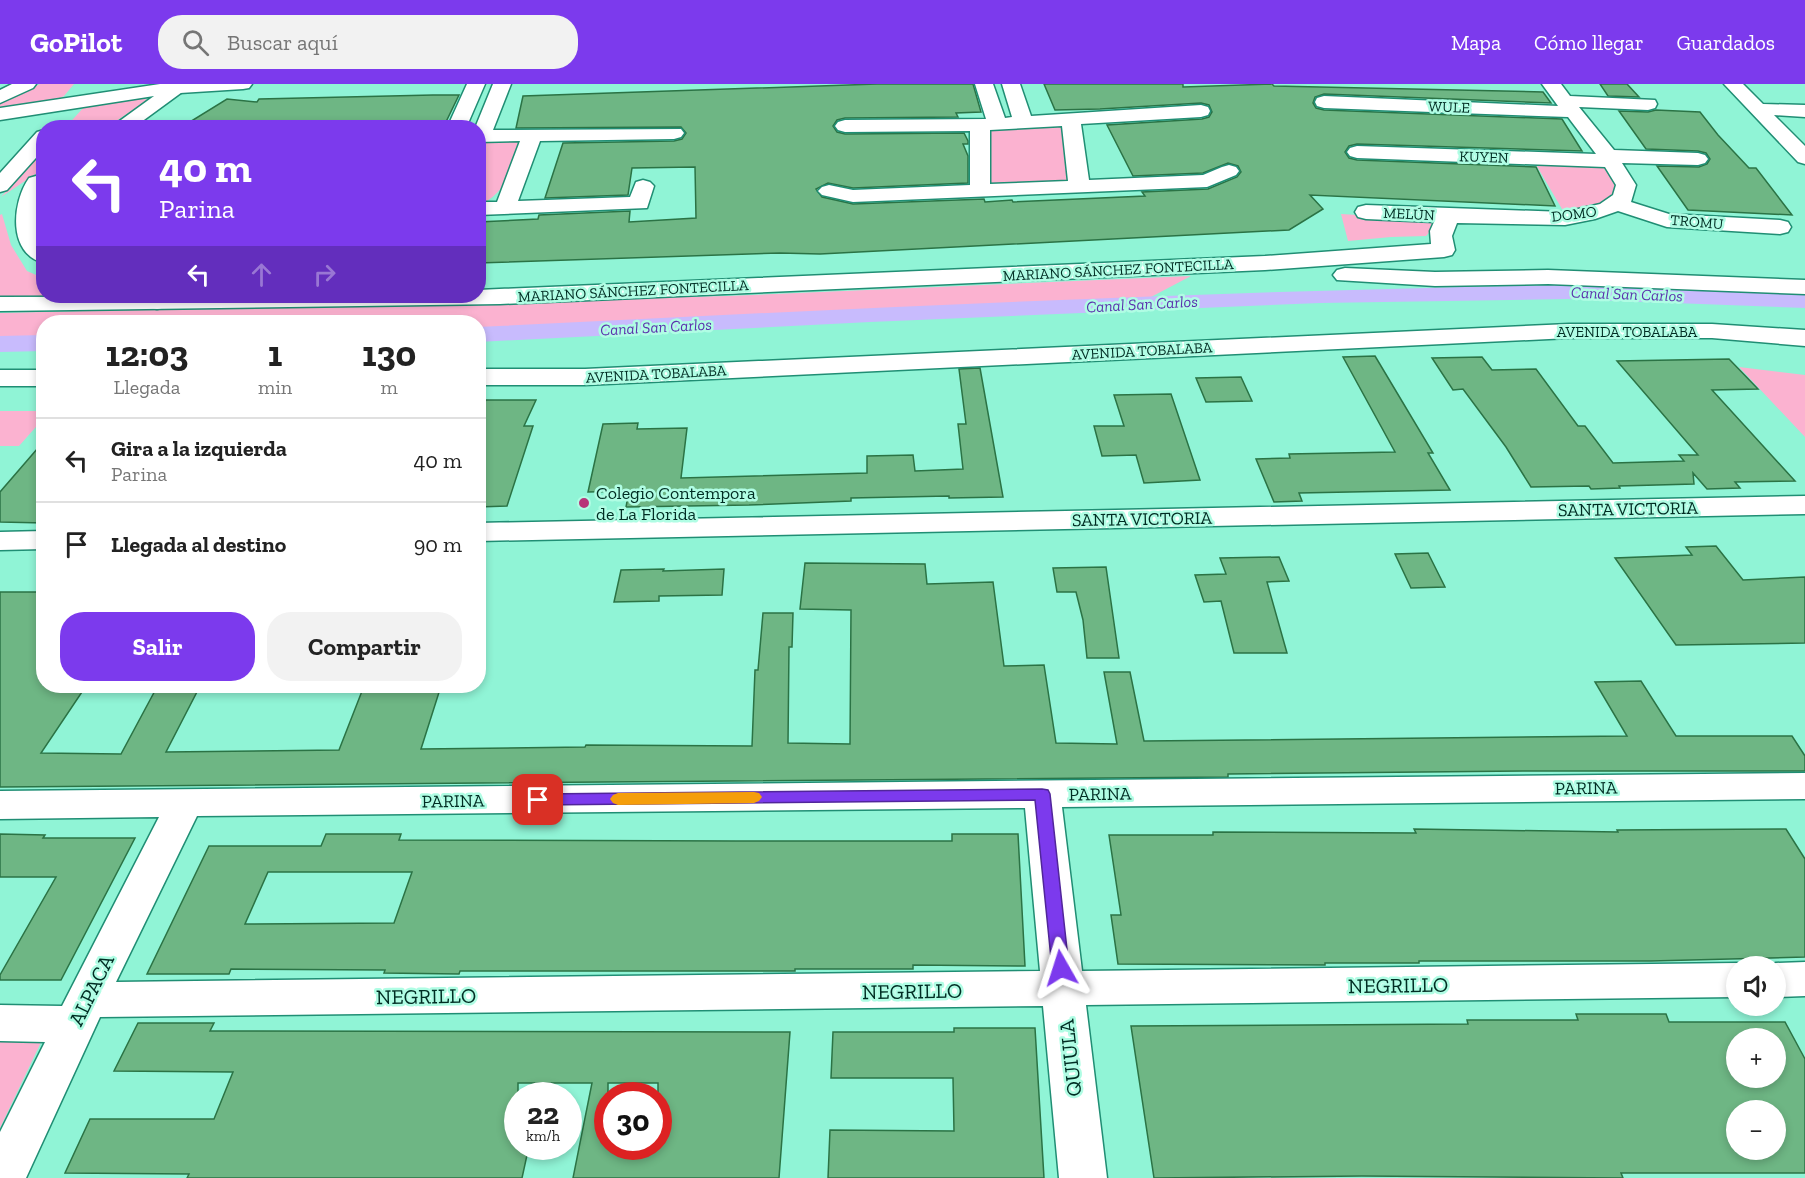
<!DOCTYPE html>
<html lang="es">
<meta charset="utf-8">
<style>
:root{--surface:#fff;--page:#f2f2f2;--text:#222;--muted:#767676;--line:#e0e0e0;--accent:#7c3aed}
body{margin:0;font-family:"Zilla Slab",serif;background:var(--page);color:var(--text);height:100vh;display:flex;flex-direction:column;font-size:22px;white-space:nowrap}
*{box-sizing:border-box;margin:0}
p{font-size:20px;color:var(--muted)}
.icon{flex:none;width:33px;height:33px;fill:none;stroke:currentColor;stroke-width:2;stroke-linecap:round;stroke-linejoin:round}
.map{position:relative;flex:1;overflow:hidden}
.sheet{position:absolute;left:36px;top:231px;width:450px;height:378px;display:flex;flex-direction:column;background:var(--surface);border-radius:24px;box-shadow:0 3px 9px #0003}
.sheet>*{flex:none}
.top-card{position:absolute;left:36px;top:36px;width:450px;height:183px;border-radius:24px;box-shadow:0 3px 9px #0003;background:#7c3aed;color:#fff;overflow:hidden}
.tools{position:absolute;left:1726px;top:872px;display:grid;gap:12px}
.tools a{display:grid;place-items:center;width:60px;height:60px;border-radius:50%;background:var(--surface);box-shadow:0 3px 9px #0003;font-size:30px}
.speed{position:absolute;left:504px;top:998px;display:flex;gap:12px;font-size:30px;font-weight:700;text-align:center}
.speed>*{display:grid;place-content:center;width:78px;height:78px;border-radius:50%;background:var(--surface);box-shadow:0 3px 9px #0003;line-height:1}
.speed small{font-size:15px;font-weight:400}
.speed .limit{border:9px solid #d22;background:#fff;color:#111}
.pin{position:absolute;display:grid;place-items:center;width:51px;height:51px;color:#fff;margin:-26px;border-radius:12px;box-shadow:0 3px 9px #0006}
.me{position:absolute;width:66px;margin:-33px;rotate:354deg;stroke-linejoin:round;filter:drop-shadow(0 0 4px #0008)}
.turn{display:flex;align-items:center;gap:21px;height:126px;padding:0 24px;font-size:27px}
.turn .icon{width:78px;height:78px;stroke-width:2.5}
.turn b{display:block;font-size:42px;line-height:51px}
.lanes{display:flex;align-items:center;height:57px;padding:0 24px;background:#0003;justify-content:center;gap:30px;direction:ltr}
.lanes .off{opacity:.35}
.eta{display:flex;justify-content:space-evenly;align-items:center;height:102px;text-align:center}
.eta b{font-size:36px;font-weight:800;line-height:42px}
.primary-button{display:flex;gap:12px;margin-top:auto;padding:12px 24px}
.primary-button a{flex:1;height:69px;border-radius:24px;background:var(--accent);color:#fff;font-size:24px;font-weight:800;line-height:69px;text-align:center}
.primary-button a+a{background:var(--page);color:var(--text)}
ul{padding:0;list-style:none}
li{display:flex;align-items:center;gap:18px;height:84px;padding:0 24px;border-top:2px solid var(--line)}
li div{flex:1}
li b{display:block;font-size:22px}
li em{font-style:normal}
header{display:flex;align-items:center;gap:36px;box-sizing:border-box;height:84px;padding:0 30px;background:var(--accent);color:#fff}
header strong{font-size:28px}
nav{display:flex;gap:33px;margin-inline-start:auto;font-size:21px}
.search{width:420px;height:54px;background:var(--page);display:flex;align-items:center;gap:15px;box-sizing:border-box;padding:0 21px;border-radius:24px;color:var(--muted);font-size:22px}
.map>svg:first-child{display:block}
.green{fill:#fbb2d0}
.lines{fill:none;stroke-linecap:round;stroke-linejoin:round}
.canal{fill:#c8bbfd;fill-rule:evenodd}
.building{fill:#6eb684;stroke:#2b7345;stroke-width:1.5;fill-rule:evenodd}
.street-casing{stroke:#208e74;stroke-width:3}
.secondary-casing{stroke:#208e74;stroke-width:3}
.street{fill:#fff;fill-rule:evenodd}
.secondary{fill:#fff;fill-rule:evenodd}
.route{fill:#7c3aed;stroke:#51269a;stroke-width:1.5}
.slow{fill:#f59e0b}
.poi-dot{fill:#b83479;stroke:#b0fde4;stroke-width:2}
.labels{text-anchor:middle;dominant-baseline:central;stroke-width:5;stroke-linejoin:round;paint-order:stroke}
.far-street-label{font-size:15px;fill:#002d23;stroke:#b0fde4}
.far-water-label{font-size:16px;font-style:italic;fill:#5b32ad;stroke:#b0fde4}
.poi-label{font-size:18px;fill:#002d23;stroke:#b0fde4;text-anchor:start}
.street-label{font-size:18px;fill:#002d23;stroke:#b0fde4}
.near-street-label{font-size:21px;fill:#002d23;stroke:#b0fde4}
</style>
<header>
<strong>GoPilot</strong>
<div class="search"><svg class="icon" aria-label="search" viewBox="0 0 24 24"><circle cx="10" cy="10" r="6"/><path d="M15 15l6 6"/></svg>Buscar aquí</div>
<nav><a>Mapa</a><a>Cómo llegar</a><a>Guardados</a></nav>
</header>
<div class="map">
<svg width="1805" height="1094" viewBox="0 0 1805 1094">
<rect width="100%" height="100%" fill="#90f4d6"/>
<path class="green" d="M40,0H74L64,12L60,14L0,25V19Z
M142,14L148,16L107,43L65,44L84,23Z
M1053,39L1069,44V93L1064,101H992L988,99L990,47L994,44Z
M520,56L524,65C512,86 503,112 479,121V57Z
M43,67V85L1,113Z
M1535,79L1603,82L1617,104C1608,125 1582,124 1562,125Z
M2,130L11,161L27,187L43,194L44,212H109H0V131Z
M1341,130L1440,136L1426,152L1391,153L1348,157Z
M1191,192L1151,213L503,244H479L478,238H44L43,253L0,254V229L727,212Z
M1739,283L1805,291V353Z
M0,327H43V335L19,362H0Z
M0,950H45L0,1044Z"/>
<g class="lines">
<path class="canal" d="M1568,201L1805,210V224L1568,215L1320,219L870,238L478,258V243C842,225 1204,207 1568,201Z
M44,251V267L0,268V252Z"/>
</g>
<path class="building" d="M877,0H973L981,28L956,29L958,33L845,34L837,36L833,42L837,48L845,50L964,49L968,57V60H963L968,72V99L853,104L828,99L816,105L822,113L853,120L984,115L985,118L1012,116L1013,118L1145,112L1142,108L1208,105L1237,93L1241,88L1238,82L1228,79L1203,89L1133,92L1107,41L1202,35L1209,33L1212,28L1209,21L1201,19L1100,25L1055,26L1044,0H1183V3L1272,0L1274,2L1543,8L1551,19L1324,10L1315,13L1313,19L1316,24L1324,26L1562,35L1582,67L1357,60L1349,62L1345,68L1349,74L1357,76L1536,83L1555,122L1310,111L1323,125L1289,146L820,170L780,169L478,179V138L538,135L539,131L630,127L629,138L696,134L695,83L632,84L628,111L545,114L563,59L674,57L682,55L686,49L681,43L516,44L523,12Z
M1600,0H1627L1639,13L1608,12Z
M433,11H459L443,44H180L227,15L257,18L259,15Z
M1656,26L1700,28L1718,51L1749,84H1756L1792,131L1688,126L1657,82L1699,83L1707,80L1710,75L1706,69L1698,67L1646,65L1619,27L1648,28Z
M1375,272L1433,369H1428L1450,406L1299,409L1302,417L1274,418L1256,375L1290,374L1289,370L1395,368L1343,273Z
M1482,273L1492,286L1536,285L1578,342H1585L1613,379L1684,377L1679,371H1698L1617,277L1729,275L1758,305L1712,306L1795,397L1735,398L1740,404L1707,405L1693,389L1694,400L1619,402L1620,404L1591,405L1589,402L1531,403L1506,363L1463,305L1453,306L1432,274Z
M980,284L1003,413L949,414V412L851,414V417L749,421L626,423L629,407L588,408L603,340L638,339L637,345L687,344L681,394L867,389V372L913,371L915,387L963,385L958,340H966L959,285Z
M1241,293L1252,317L1206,318L1196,294Z
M1171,310L1200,396L1144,399L1136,371L1102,372L1094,342H1124L1114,311Z
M486,316H536L524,342H533L507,422L478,423V330Z
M44,357V439L0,438V408Z
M1716,462L1743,496L1805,493V559L1676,561L1615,474L1692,471L1686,463Z
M1428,469L1445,503L1411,504L1395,470Z
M1279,473L1289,497L1267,498L1287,569H1234L1221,517L1204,518L1195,491L1226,490L1220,474Z
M805,479L925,480L927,500L993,498L1004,582L1044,581L1056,659L1117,660L1104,588H1130L1144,657L1627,652L1595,598L1641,597L1676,652H1792L1805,672V687H1523L1228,690V693L0,703V508H44V602H86L41,669L121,670L157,603L200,602L166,668L339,666L364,602H441L421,665L585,663L586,661L752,662L755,586H758L763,529H793L792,563H789L788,659L850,660L851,526L800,525Z
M1106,483L1119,574H1087L1083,536L1076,508H1057L1053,484Z
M664,485L663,487L724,485L722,511L659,512V517L614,518L621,486Z
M1414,745L1618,748L1617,746L1786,745L1805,775V873L1651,877H1419V879H1325V881L1118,880L1111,831H1121L1109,751H1213V748L1416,749Z
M0,750L45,751L43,754H135L61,896H0V891L56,793H0Z
M326,750H401L399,756L736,757H952V750H1018L1025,882L913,881V885H795V887H460L459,890L384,889L385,886L231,885L229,890H147L209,762H321ZM268,788H412L394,839L245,840Z
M1576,930H1666L1669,938H1785L1805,975V1089H1621L1623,1094L1362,1092L1154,1094L1131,942L1468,940L1467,936H1578ZM1737,954H1776V993H1737ZM1737,1026H1776V1065H1737Z
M138,939H214L210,947L790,948L779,1094H573L592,999H518V1062H529L522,1094H187L189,1090L65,1089L90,1035H214L233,988L114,987ZM608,999H658V1062H608Z
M954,944H1035L1044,1094H828L830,1046L954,1047L953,994H831L833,948H954Z"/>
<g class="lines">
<g class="street-casing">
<path id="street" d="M12,0H36L33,4L0,19V6Z
M173,0H252L249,4L243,5L180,9L174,7L171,3Z
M467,0H485L466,44H447Z
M493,0H511L493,46L681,45L684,49L681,53L674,55L540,57L518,117L630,113L636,98L643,96L650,98L654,102L647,124L478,131V118H497L520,57L478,58V44H475Z
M975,0H993L1005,34L1012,33L1002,0H1020L1031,32L1201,21L1208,23L1210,27L1208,31L1201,33L1081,40L1089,96L1203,91L1222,83L1229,81L1236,83L1239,87L1236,91L1207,103L853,118L822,111L818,107L822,103L829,101L853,106L970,101V47L845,48L838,46L835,42L838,38L845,36L986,35ZM1062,42L1068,97L990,100V46Z
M1542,0H1561L1570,12L1655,16L1657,20L1655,24L1648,26L1579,23L1614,66L1698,69L1705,71L1708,75L1705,79L1698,81L1622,79L1636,101L1631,118L1669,130L1780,136L1788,138L1791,143L1788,148L1780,150L1667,143L1618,127L1595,135L1565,141L1457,139L1452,152L1455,166L1452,171L1444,173L1265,186L500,220L0,227V213L478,212V206L1265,172L1431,160L1430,147L1434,138L1366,135L1358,133L1355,128L1358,123L1366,121L1565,128L1600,120L1613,111L1616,101L1605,83L1357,74L1350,72L1347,68L1350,64L1357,62L1596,70L1568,33L1324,24L1317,22L1315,18L1317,14L1324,12L1558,22Z
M1724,0H1743L1763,20L1805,21V33L1774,31L1805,62V80L1798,78Z
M1345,184L1435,188L1548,186L1805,196V210L1548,200L1435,202L1337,196L1333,191L1337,186Z
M1569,240H1712L1805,246V262L1712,254H1569L585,301H478V285H585Z
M0,286H44V302H0Z
M1805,412V430L478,457V439Z
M44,447V465L0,466V448Z
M1805,689V715L1062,723L1082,887L1737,879L1746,882H1737V913L1086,921L1107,1094H1059L1043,922L100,933L26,1094H0V1048L45,958L0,957V921L62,922L159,733L0,735V707ZM1025,724L1040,887L116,898L197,732Z
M1805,878V912L1776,913V882H1767L1776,879Z"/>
</g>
<g class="secondary-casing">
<path id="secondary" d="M160,0H187L189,3L133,44H110L154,12L0,36V24Z
M44,46V65L7,106L0,108V89L37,48Z
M36,92L44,94L37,137L44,158V179C7,170 12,118 29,94Z
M119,212H160L166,213L169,218L166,223L157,225L123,217Z"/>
</g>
<use href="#street" class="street"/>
<use href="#secondary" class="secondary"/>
</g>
<path class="route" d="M1042,705L1048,706L1050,710L1069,884L1067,889L1061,891L1054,889L1052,884L1035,716L538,721L533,720L531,716L533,712L538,710Z"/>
<path class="slow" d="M754,708L759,709L762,713L759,717L754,719L618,721L613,719L610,715L613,711L618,709Z"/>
<circle class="poi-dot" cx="584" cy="419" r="6"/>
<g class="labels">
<g class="far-street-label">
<text transform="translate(1449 23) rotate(2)">WULE</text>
<text transform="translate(1484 73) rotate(2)">KUYEN</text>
<text transform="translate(1409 130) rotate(3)">MELÚN</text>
<text transform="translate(1574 130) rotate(-7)">DOMO</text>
<text transform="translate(1697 138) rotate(5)">TROMU</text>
<text transform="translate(1118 186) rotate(-3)">MARIANO SÁNCHEZ FONTECILLA</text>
<text transform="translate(633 207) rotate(-3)">MARIANO SÁNCHEZ FONTECILLA</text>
<text x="1627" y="248">AVENIDA TOBALABA</text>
<text transform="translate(1142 267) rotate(-3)">AVENIDA TOBALABA</text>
<text transform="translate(656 290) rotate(-3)">AVENIDA TOBALABA</text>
</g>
<g class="far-water-label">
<text transform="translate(1627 210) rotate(2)">Canal San Carlos</text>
<text transform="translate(1142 220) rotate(-3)">Canal San Carlos</text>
<text transform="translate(656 243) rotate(-3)">Canal San Carlos</text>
</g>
<g class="poi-label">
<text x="596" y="409">Colegio Contempora<tspan x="596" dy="21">de La Florida</tspan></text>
</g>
<g class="street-label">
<text transform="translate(1628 425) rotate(-1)">SANTA VICTORIA</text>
<text transform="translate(1142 435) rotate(-1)">SANTA VICTORIA</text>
<text transform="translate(1586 704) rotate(-1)">PARINA</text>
<text transform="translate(1100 710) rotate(-1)">PARINA</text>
<text transform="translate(453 717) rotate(-1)">PARINA</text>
</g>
<g class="near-street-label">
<text transform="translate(1398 901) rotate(-1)">NEGRILLO</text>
<text transform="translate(91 906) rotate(-64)">ALPACA</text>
<text transform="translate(912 907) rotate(-1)">NEGRILLO</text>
<text transform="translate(426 912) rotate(-1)">NEGRILLO</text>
<text transform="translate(1070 974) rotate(-96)">QUIULA</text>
</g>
</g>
</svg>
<div class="tools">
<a><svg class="icon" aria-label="sound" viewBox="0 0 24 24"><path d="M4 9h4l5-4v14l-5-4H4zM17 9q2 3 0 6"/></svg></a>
<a>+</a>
<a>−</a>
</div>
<div class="speed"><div>22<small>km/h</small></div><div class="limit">30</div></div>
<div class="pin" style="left:538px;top:716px;background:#d93025"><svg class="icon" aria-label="arrive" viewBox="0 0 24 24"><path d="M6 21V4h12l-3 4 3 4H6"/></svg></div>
<svg class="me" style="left:1061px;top:884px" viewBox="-20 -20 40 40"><path d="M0-17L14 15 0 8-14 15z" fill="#7c3aed" stroke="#fff" stroke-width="4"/></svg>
<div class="top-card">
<div class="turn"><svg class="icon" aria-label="left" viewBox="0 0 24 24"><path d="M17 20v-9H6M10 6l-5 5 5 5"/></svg><div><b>40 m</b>Parina</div></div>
<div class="lanes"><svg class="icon" aria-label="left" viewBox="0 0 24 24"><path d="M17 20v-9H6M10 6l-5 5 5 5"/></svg><svg class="icon off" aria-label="ahead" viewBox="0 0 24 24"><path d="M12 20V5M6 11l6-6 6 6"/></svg><svg class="icon off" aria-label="right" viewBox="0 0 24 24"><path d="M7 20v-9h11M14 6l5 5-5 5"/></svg></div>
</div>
<section class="sheet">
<div class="eta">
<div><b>12:03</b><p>Llegada</p></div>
<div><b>1</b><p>min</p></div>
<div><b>130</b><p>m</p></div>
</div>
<ul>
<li><svg class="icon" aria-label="left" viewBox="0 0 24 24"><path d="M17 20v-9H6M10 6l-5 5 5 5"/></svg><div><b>Gira a la izquierda</b><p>Parina</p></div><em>40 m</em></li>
<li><svg class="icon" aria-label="arrive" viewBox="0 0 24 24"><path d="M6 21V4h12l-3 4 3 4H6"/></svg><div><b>Llegada al destino</b></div><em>90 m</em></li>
</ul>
<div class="primary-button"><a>Salir</a><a>Compartir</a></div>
</section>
</div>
